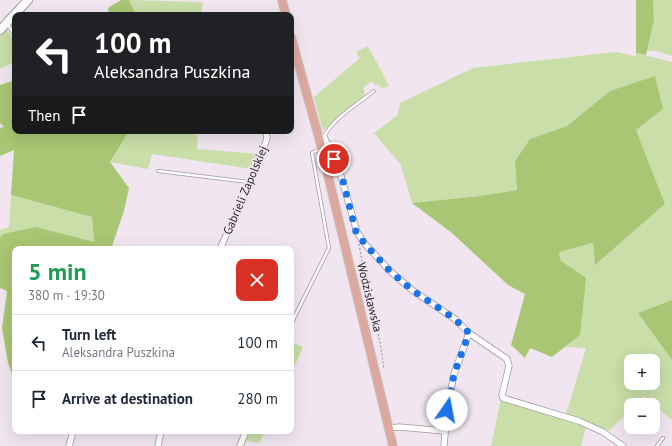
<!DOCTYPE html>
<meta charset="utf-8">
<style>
:root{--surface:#fff;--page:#f6f6f7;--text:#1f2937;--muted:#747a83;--line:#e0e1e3}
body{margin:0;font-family:"PT Sans",sans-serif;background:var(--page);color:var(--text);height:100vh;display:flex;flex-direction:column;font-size:15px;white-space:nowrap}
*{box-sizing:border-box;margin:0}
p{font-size:13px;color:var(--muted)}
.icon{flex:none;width:22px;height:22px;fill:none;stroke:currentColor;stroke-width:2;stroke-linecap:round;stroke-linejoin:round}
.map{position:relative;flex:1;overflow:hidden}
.panel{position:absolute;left:12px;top:246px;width:282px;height:188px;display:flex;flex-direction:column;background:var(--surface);border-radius:8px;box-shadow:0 4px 16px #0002}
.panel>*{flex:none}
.banner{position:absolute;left:12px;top:12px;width:282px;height:122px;border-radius:8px;box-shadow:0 4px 16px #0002;background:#202124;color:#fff;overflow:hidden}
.buttons{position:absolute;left:624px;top:354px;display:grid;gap:8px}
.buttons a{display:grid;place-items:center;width:36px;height:36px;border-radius:8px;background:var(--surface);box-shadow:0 4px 16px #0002;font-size:20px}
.pin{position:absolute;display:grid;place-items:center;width:34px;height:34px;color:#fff;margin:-17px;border:2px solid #fff;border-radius:50%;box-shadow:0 1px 4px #0007}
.me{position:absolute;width:44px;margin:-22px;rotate:12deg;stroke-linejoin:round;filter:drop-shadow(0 0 3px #0008)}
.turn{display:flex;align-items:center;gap:14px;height:84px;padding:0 16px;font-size:18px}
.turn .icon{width:52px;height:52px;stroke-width:2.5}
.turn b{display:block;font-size:28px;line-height:34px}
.then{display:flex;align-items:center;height:38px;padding:0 16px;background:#0003;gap:8px;font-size:15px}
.round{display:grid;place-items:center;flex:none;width:42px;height:42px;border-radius:8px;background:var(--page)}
.head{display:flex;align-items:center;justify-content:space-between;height:68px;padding:0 16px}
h1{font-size:24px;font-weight:700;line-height:30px;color:#1e9e55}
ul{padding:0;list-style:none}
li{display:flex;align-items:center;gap:12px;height:56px;padding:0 16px;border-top:1px solid var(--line)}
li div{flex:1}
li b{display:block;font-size:15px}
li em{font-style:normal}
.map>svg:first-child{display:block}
.green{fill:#c9dea8;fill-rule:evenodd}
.forest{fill:#a8c673}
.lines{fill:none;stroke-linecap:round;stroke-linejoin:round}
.lane-casing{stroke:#a298a1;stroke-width:4}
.street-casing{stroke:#a298a1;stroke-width:7}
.secondary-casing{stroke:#a298a1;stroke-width:10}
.primary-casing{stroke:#cac9ca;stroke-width:10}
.path{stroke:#928a91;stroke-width:1;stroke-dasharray:2 2;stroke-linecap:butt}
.lane{stroke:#fff;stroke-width:2.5}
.street{stroke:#fff;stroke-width:5.5}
.secondary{stroke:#fff;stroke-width:8}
.primary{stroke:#dda99e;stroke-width:8}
.route{stroke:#1a73e8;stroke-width:7;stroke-dasharray:0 12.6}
.labels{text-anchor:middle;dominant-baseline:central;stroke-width:4;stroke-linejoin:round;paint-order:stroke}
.street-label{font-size:12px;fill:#231f23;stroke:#f1e6f0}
</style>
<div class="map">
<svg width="672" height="446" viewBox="0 0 672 446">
<rect width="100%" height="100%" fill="#f1e6f0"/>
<path class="green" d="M129,0L203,2L201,15H136Z
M653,0H672V56L656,51H647L654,20Z
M6,29L15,41V62L0,69V36Z
M368,46L389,86L382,89L378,84L375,85L371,81L363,88L365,95L323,131L314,97L360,58L356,52Z
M615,52L636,56V53L672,62V300L639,313L672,360V420L644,396L635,405H631V409L609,431L566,414L586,348L565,347L580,335L559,252L593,243L595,265L665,204L636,130L663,109L610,91L567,126L530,139L515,161L517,190L480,196L412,203L401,165L374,133L398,115L400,103L473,68ZM631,361H653V383H631Z
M129,131H173L198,135L197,149L259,154L252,169L152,154L148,169L110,162Z
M11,195L92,217L94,242L3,234L0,238V230L9,227Z
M291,342L303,347L291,374Z
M501,399L586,427L581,446H491Z
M249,431H265L259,443L245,441Z"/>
<path class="forest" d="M121,0H129L136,15H109L108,8Z
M636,0H653L654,20L646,55L636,53Z
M655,76L663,109L636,130L665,204L595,265L593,243L559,252L561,261L586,278L580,335L552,357L530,348L525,358L511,345L525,294L508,285L452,233L412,203L480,196L517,190L515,161L530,139L567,126L610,91Z
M15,80V131H129L110,162L129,188L124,211L111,249H15V383L8,363L2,328L7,291L0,288V238L3,234L36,227L94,242L92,217L11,195L14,150L0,156V128L4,127L0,123V85Z
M672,300V360L638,313Z"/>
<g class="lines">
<g class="lane-casing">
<path id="lane" d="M8,25L15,36
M324,137C333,118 358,104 374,91
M158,171L249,182
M291,324L329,248L312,153L321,148
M657,446L663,438"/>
</g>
<g class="street-casing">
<path id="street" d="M319,138L324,137L339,169L357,232L365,244L390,271L412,290L455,319L469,333L507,359L509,366L502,395L503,398L579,421L603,432L623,446
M220,249L262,154L267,138L266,131
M389,428L399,427L445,431
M69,446L73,431
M158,446L161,431
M240,446L246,431
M444,446L447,410L454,374L469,333"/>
</g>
<g class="secondary-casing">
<path id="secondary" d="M0,30L28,0"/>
</g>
<g class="primary-casing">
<path id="primary" d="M282,0L286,15
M291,37L319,138L393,446"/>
</g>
<path class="path" d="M359,244L366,286L380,342L384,369"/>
<use href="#lane" class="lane"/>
<use href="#street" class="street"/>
<use href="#secondary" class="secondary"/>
<use href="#primary" class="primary"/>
</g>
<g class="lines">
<path class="route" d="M334,159L340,169L356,232L365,244L390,271L412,290L455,319L469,333L454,374L447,410"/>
</g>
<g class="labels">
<g class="street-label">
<text transform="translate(245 190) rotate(-67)">Gabrieli Zapolskiej</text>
<text transform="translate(370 297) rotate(76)">Wodzisławska</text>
</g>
</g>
</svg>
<div class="buttons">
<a>+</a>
<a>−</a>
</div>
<div class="pin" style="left:334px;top:159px;background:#d93025"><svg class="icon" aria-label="arrive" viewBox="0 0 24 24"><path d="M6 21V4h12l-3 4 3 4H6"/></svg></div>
<svg class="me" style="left:447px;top:410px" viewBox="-20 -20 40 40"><circle r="19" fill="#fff"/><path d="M0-13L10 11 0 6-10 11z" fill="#1a73e8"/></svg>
<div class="banner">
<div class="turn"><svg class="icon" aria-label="left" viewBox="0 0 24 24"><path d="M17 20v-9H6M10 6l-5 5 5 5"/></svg><div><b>100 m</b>Aleksandra Puszkina</div></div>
<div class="then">Then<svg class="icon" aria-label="arrive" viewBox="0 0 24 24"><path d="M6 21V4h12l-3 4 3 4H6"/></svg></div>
</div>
<section class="panel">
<div class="head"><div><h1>5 min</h1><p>380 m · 19:30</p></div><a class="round" style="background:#d93025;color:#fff"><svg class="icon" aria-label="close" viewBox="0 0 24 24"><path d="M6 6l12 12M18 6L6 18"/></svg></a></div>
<ul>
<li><svg class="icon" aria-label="left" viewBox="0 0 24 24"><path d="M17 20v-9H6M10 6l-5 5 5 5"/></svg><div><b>Turn left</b><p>Aleksandra Puszkina</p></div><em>100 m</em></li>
<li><svg class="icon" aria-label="arrive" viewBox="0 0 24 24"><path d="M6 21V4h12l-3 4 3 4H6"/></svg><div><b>Arrive at destination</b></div><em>280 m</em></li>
</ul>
</section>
</div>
